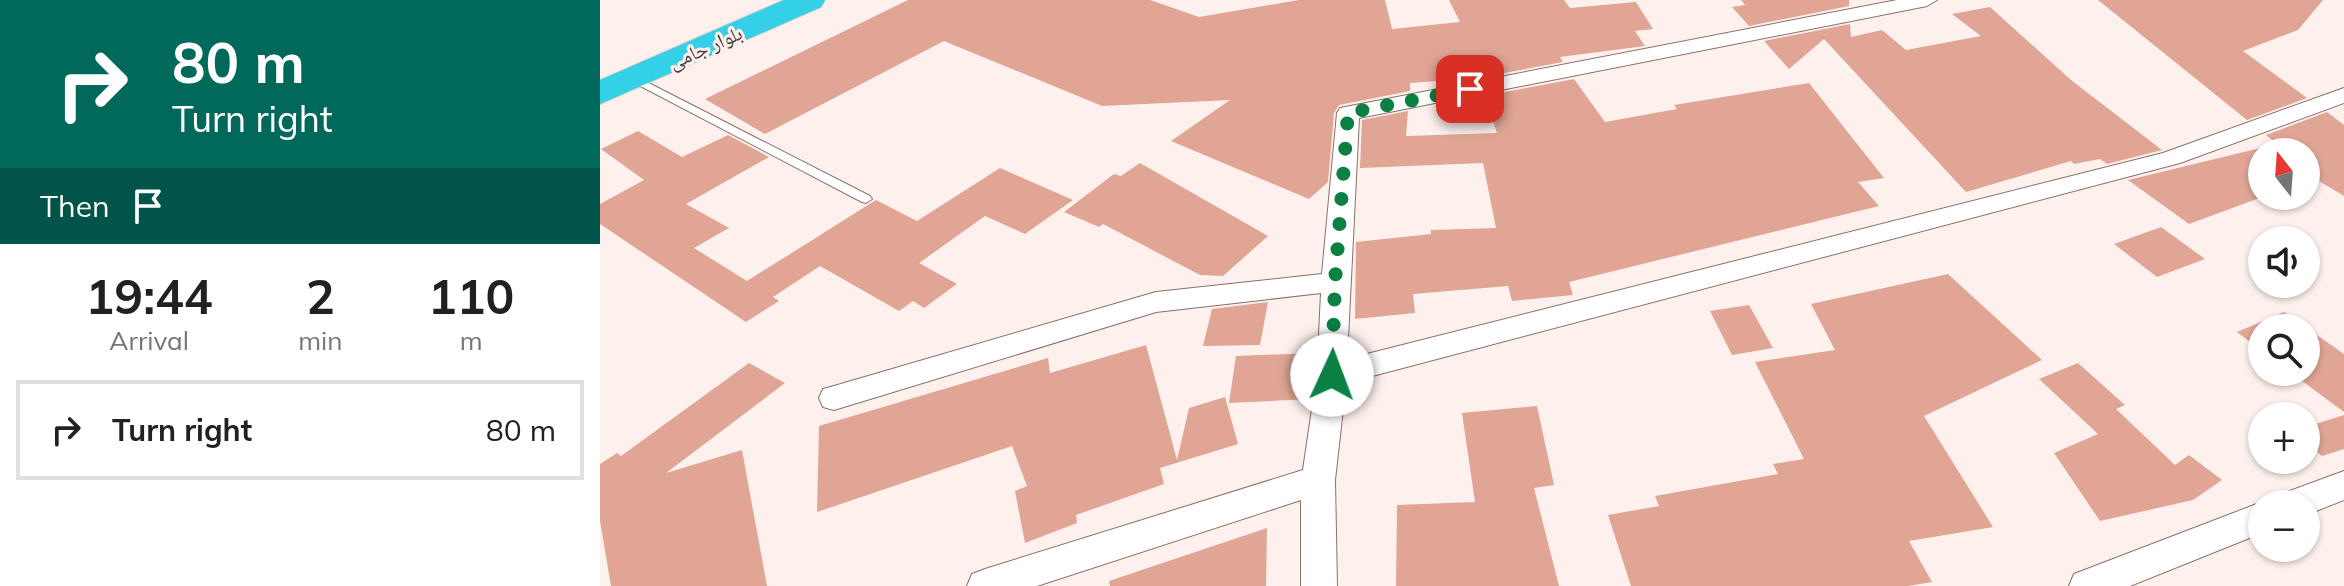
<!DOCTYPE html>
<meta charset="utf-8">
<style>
:root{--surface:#fff;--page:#f2f2f2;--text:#202124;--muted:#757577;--line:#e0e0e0}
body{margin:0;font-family:Mulish,"Noto Naskh Arabic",sans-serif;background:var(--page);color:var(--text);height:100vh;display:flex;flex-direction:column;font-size:30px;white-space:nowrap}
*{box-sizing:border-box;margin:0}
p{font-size:26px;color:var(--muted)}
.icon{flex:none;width:44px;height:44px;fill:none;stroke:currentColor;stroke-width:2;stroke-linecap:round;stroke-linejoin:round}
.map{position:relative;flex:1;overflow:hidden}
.details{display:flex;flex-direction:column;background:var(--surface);width:600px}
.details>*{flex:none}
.top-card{background:#00695c;color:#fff;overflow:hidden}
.needle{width:52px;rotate:343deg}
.buttons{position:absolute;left:1648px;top:138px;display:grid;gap:16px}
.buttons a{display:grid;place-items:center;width:72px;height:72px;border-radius:50%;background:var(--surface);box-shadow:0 2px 6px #0004;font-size:40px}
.pin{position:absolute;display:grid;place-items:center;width:68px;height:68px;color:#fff;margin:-34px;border-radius:16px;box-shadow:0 4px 12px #0006}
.me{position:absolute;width:88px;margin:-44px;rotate:2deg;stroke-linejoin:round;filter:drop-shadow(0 0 6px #0008)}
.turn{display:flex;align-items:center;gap:28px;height:168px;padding:0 40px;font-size:36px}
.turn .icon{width:104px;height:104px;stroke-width:2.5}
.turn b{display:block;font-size:56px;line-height:68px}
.then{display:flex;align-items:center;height:76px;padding:0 40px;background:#0003;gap:16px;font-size:30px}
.eta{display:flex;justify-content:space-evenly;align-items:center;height:136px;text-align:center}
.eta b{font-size:48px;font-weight:700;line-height:56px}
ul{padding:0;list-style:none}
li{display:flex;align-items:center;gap:24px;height:100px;margin:0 16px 12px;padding:0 24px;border:4px solid var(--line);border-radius:0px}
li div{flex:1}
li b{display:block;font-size:30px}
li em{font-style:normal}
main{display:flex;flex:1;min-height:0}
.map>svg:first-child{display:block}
.building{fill:#e0a595}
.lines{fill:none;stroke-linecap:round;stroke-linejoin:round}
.lane-casing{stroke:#8b6f68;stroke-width:2}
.street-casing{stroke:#8b6f68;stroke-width:2}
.highway-casing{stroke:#d3d0cf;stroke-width:2}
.lane{fill:#fff;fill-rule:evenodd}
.street{fill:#fff;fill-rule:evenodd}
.highway{fill:#33d0e7;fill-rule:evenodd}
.route{stroke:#0b8043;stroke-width:14;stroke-dasharray:0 25.2}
.labels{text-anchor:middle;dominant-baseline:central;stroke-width:6;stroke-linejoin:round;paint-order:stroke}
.far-street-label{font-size:20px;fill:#463a36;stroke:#fef1ed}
</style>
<main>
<section class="details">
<div class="top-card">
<div class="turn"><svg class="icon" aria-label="right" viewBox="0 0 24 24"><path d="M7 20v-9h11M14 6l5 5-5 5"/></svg><div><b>80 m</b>Turn right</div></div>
<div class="then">Then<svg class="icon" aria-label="arrive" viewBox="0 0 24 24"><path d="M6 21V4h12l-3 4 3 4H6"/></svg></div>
</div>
<div class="eta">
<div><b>19:44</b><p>Arrival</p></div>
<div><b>2</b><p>min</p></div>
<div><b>110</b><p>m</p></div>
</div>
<ul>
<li><svg class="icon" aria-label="right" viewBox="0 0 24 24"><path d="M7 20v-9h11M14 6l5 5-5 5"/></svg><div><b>Turn right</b></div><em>80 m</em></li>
</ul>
</section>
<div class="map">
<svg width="1744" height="586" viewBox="0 0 1744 586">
<rect width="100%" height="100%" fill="#fef1ed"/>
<path class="building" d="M308,0H550L599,17L699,0H785L792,29L860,22L849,0H964L970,8L1036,2L1053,29L1035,31L1045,46L960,57L963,62L878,78L810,83V91L739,105L734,113L728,182L709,199L571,141L630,100L502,106L344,41L165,134L105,99Z
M1141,0H1249V6L1149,26L1132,7L1145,5Z
M1498,0H1723L1698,30L1643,51L1707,98L1647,120Z
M1390,7L1471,80L1562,150L1507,164L1500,159L1474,164L1471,161L1366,192L1224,39L1189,69L1164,41L1250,24L1251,37L1282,30L1306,50L1381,36L1352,14Z
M974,79L1005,122L1077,109L1074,105L1209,83L1284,178L1258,182L1279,206L969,282L973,295L912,301L908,286L813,294L815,313L755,319L756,242L831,234V230L896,228L883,163L760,168L762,120L808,111L806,136L897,133L884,96Z
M1727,112L1744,125V196L1714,178L1706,180V152H1662V196H1665L1589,224L1528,180L1677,144L1666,135Z
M38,131L82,157L128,135L169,157L86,204L129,228L94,248L147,281L276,200L317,221L400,168L473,200L425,234L385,216L319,263L357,284L324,308L313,301L299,311L220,266L173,297L179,301L146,322L0,224V204L44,180L1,149Z
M540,163L668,236L623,276L600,275L503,224L499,227L464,212L514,174L521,176Z
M1561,227L1605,259L1557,277L1514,244Z
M1348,274L1442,360L1324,416L1393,527L1309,541L1332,582L1308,586H1031L1008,515L1059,506L1055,496L1178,474L1173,464L1204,459L1155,362L1235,350L1211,304Z
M668,302L660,345L603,346L612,309Z
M1149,305L1173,348L1132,355L1110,311Z
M1684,312L1744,354V412L1690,372H1706V328H1662V351L1637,332Z
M546,345L577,460L589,408L625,397L638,444L560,468L564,484L476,515L477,523L425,543L415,491L427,486L412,446L217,512L219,426L448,358L450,373Z
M713,353L710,399L629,403L636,356Z
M149,363L185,383L66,473L142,450L167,586H11L0,521V464L17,453L21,456Z
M1478,363L1525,405L1516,409L1575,465L1589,455L1622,480L1593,500L1500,521L1454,453L1498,434L1439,379Z
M937,406L954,485L934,488L959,586H796L797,505L875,502L862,413Z
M1744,415V449L1722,456L1706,443V427Z
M667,528L666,586H510L509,581Z"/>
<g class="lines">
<g class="lane-casing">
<path id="lane" d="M33,75L270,196L272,199L266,203L262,202L29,80L28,78Z"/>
</g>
<g class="street-casing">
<path id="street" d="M1297,0H1337L1327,6L759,118L747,359L1563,153L1744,88V103L1580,163L746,383L735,480L737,586H701V500L437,586H367L372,574L385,569L703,470L717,375L721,293L556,312L234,410L223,407L219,398L223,389L234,386L556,292L722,274L737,113L740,108Z
M1744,471V500L1706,515V504H1679L1684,493Z
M1662,502L1668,504H1662V533L1530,586H1469L1474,574Z"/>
</g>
<g class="highway-casing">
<path id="highway" d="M184,0H225L221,7L0,104V80Z"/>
</g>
<use href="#lane" class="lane"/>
<use href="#street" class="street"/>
<use href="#highway" class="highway"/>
</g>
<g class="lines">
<path class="route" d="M732,375L735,282L748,113L870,89"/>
</g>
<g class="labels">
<g class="far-street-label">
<text transform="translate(105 47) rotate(-24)">بلوار جامی</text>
</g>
</g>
</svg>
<div class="buttons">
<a><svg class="needle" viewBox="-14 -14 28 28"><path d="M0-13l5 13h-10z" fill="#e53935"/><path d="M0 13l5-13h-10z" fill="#757577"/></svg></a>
<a><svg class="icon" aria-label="sound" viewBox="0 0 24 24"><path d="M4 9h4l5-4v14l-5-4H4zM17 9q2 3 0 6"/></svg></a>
<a><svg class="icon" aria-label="search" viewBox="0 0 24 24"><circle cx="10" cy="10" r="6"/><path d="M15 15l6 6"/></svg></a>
<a>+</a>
<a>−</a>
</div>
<div class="pin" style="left:870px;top:89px;background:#d93025"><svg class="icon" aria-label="arrive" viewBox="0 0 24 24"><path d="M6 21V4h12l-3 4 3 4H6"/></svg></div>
<svg class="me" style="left:732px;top:375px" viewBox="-20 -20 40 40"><circle r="19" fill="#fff"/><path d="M0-13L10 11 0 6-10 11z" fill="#0b8043"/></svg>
</div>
</main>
